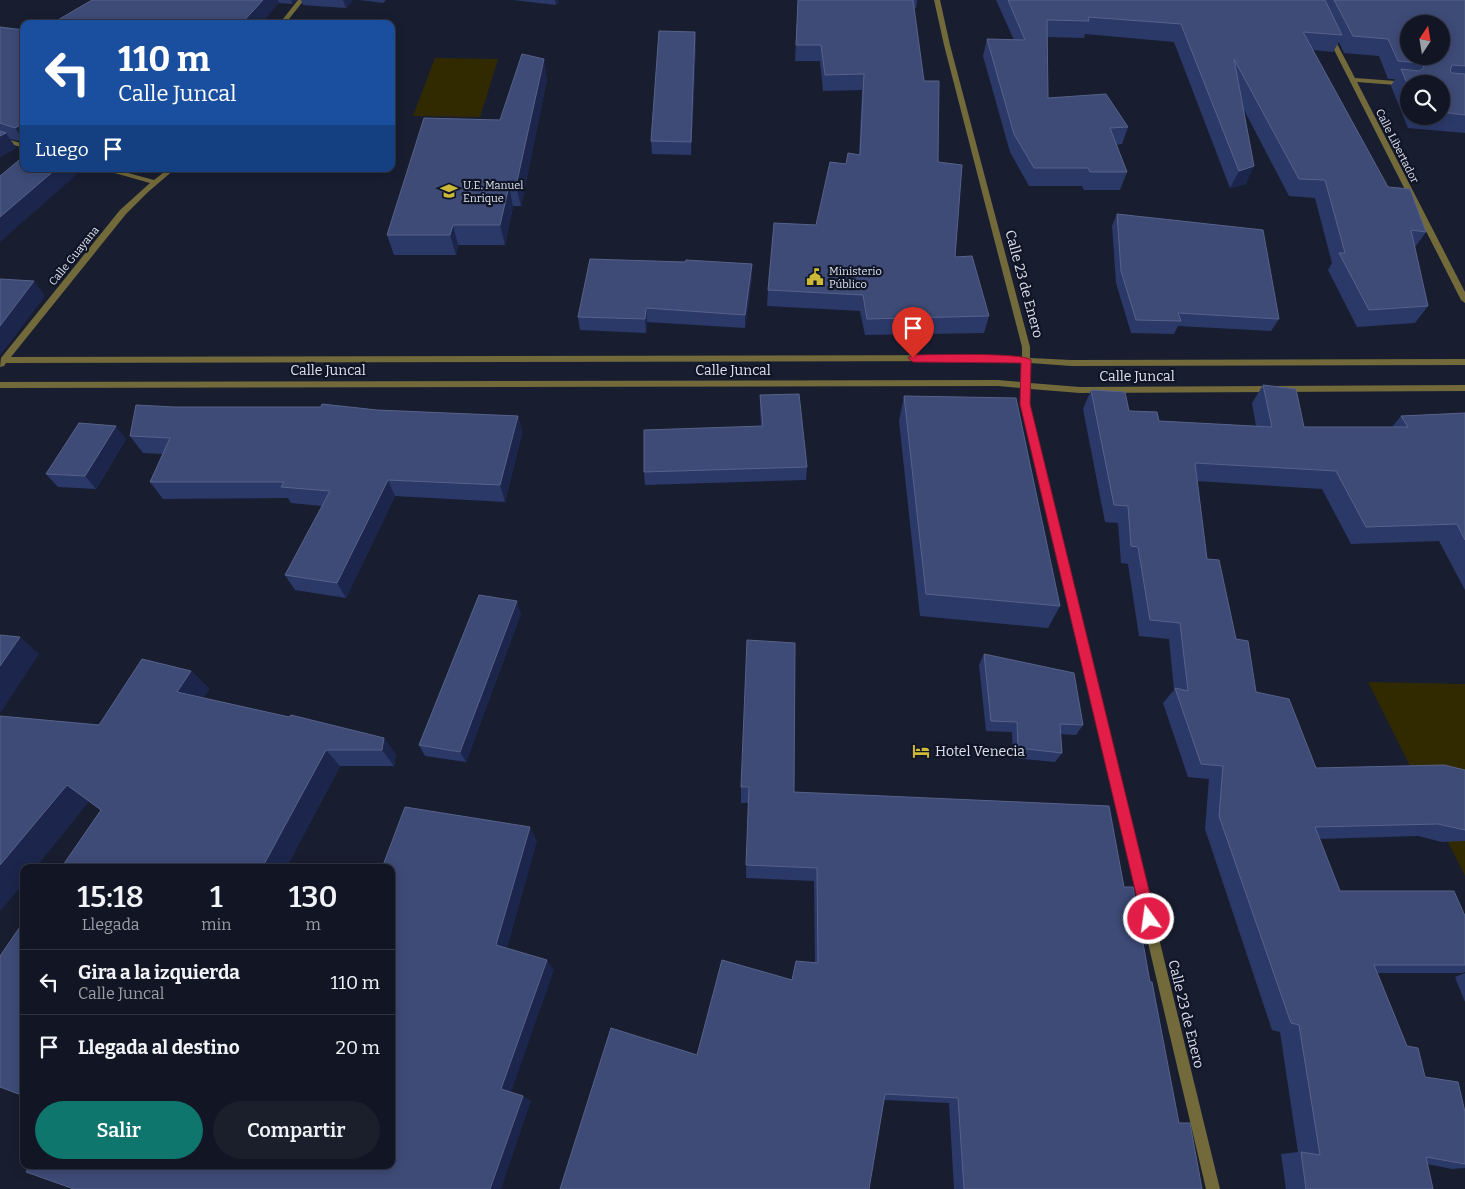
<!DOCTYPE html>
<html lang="es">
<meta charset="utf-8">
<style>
:root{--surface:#121624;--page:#1b1f2c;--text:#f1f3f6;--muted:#9c9fa6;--line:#313541;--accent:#0f766e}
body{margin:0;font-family:Bitter,serif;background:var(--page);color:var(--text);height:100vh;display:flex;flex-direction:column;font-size:19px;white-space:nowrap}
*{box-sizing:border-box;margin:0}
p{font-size:16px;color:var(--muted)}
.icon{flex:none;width:28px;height:28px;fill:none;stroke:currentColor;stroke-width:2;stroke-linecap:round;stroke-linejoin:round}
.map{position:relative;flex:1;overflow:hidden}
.details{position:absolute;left:20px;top:864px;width:375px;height:305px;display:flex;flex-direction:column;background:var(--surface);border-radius:10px;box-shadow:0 2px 12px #0003,0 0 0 1px var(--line)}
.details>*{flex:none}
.guide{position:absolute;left:20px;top:20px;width:375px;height:152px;border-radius:10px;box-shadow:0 2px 12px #0003,0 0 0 1px var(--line);background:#1a4fa0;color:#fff;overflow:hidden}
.needle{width:32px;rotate:12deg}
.fabs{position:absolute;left:1400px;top:15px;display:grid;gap:10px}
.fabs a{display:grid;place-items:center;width:50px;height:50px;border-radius:50%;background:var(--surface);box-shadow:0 2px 12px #0003,0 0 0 1px var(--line);font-size:25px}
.pin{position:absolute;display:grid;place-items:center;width:42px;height:42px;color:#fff;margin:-51px -21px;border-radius:50% 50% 50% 0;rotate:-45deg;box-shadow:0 0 5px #0007}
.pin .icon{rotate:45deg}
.me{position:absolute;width:55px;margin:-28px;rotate:346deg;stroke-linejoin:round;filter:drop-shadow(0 0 4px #0008)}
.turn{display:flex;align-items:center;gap:18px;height:105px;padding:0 15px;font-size:22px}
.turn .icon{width:65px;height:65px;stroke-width:2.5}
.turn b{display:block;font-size:35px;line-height:42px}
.then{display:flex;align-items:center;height:48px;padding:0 15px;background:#0003;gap:10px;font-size:19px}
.eta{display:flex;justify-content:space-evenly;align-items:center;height:85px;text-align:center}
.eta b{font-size:30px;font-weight:600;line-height:35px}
.button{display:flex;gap:10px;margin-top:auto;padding:10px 15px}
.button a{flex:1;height:58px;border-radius:30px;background:var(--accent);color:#fff;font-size:20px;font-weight:600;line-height:58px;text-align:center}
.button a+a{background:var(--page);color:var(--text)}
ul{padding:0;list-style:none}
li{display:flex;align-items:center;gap:15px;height:65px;padding:0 15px;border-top:1px solid var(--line)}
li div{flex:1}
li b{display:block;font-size:19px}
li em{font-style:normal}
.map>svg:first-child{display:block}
.green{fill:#312a00}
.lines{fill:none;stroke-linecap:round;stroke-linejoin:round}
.street{fill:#726a3a;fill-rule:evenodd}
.wall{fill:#2b3969;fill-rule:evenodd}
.shaded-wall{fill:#1c264c}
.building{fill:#3e4b77;stroke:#57628a;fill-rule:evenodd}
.route{fill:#e11d48;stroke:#92132f}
.labels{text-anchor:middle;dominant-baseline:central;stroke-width:4.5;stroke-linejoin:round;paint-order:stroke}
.far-street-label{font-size:11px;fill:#dce1ed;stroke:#101526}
.far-poi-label{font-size:11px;fill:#dce1ed;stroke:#101526;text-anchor:start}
.street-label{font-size:14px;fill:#dce1ed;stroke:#101526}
.poi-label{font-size:14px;fill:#dce1ed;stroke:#101526;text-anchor:start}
</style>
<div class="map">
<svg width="1465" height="1189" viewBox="0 0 1465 1189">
<rect width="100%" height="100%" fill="#181e30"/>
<path class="green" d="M435,58L498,59L480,117L413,116Z
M1368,682L1465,684V876Z"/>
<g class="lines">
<path class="street" d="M298,0H304L285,24H279Z
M934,0H940L950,45L1030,347V358L1071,360L1465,359V365L1071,366L1030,363V383L1080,387L1465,385V391L1080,393L1030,389L1029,404L1220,1189H1206L1021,404V388L998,386L0,388V382L998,380L1021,382L1022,363L992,361L6,363L4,366L0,367L1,358L120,210L150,183L104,170L103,169H113L154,180L168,169H175L148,192L126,214L11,357L992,355L1022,357V347L944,45Z
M1330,34L1333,36L1355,78L1409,82L1412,84H1409V86L1357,82L1465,292V303L1461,300L1327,36Z
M0,137L24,144V148L0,141Z"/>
</g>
<path class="wall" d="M92,0H296L292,4L279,3Z
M301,0H353L346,8L303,5Z
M360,0H386L383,3Z
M513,0H559L556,5Z
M798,0H917L916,8H914L924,81L955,257L989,316L984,333L865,335L860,311L767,306L768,290L816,225L846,164L859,155L862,90L823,91L820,61H795Z
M996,0H1465V133L1408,128L1391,86L1395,79H1388L1379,56L1344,53L1339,42L1333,52L1313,50L1388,187L1426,232L1415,247L1428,306L1415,323L1357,327L1328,270L1332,263L1315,198L1289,196L1243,108L1246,184L1230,188L1174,42L1085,34L1084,38L1047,37L1048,98L1128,127L1122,144L1116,145L1127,172L1120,190H1084L1082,186H1029L1010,152L983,56L987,39L1014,40ZM1409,84H1441V116H1409Z
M0,27L24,30V142L10,139L16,148L0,157Z
M695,32L696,45L691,155L652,154L651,141Z
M547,79L521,206H513L505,245H458L456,255H394L387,235L500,120Z
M1117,214L1279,319L1271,331L1178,326L1174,334L1131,333L1116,283L1112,226Z
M752,264V278L745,328L647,322L646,333L580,330L578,317Z
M1263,385L1304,427H1392L1401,416L1465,413V590L1439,541L1351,544L1322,489L1197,481L1207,559L1236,639L1256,692L1316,768L1465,770V841L1442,842L1418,836L1319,839L1340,891L1465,916V972L1462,973H1377L1407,1046L1425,1077L1465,1112V1168L1452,1169L1427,1164L1433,1189H1286L1281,1154L1298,1152L1280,1032L1272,1030L1205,829L1209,779L1188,777L1163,703L1174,690L1169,639L1139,636L1128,564L1121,563L1118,523L1105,522L1083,409L1091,390L1129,411L1159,421L1256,426L1252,403Z
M760,395L807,467L806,480L645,485L644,472L761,426L760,408Z
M904,396L1060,606L1048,628L920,616L899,421Z
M174,407L377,410L518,416L522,433L505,502L395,496L346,598L295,590L285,575L322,506L291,503L288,498L163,499L150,482L163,454L143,453L130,436Z
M126,439L96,489L58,487L46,474Z
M521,613L466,762L425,756L419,745Z
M984,654L1083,725L1076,735L1060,734L1062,753L1055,762L1013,758L1012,732L986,731L979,665Z
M191,671L209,689L203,698L289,717L396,754L394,766H340L286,868H61L101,810L89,801L35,868H24V882L0,911V716L99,725Z
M741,787L794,792L1124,887L1150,982L1179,1123L1202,1189H954L949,1103L884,1100L697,1055L792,980L815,963L814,881L746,878L748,803H741Z
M1465,973V1002L1455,977Z"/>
<path class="shaded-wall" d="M263,0H278L279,3L261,24H241Z
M291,0H296L292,4Z
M343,0H353L346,8Z
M555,0H559L556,5Z
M695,32L696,45L691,155V142Z
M544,59L547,79L521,206L516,186Z
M24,123V141L15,128Z
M6,133L16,148L0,157V136Z
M1254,166L1246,184L1230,188L1239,171Z
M56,169H83L0,242V217Z
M509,186L513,206L505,245L500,225Z
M453,225L458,245L456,255L450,235Z
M752,264V278L745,328V315Z
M34,281L45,296L5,349L0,355V326Z
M646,308L647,322L646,333L645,319Z
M518,416L522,433L505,502L500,485Z
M116,426L126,439L96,489L85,476Z
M388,480L395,496L346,598L337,583Z
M517,601L521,613L466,762L460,752Z
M20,637L39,654L1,712H0V666Z
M191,671L209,689L196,710L177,692Z
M384,738L396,754L394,766L382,750Z
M326,750L340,766L286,868H262Z
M67,785L90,800L35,868H24V882L0,911V865Z
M530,827L537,841L505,956L496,945Z
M547,960L554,970L510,1095L501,1089Z
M523,1096L531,1101L501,1189H490Z"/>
<path class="building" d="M92,0H263L241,24H51Z
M798,0H913L924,81H939L938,162L962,165L955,257L972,256L989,316L867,319L863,295L768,290L774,223L816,225L830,162L846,164L848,153L860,155L864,74L825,75L821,45H796Z
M1008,0H1325L1342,35L1303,32L1388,187L1410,189L1426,232L1411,230L1428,306L1369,310L1339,253H1345L1325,180L1299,179L1234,59L1254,166L1239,171L1181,24L1088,17L1089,21L1047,20L1048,98L1106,94L1128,127L1110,128L1127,172H1090L1088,168H1034L1014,134L987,39L1025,40Z
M1334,0H1465V66L1452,65L1450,71L1452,73L1465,74V115L1441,112V84H1409V88L1401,69L1419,71L1424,68L1423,65L1419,63L1398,61L1388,39L1353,36ZM1409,24H1441V56H1409Z
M0,27L24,30V123L15,128L0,123Z
M659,31L695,32L691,142L651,141Z
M522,54L544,59L516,186H509L500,225H453L450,235H387L424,118L500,120Z
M0,131L6,133L0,136Z
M24,156V169H56L0,217V176Z
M1117,214L1263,230L1279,319L1178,313L1181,321L1136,320L1121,271Z
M590,259L685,262L686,260L752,264L745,315L646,308L645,319L578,317Z
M0,279L34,281L0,326Z
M1263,385L1296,389L1304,427H1408L1401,416L1465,413V540L1457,524L1366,527L1336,471L1195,463L1207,559L1219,560L1236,639L1248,641L1256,692L1289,699L1316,768L1444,765L1465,770V830L1438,824L1315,827L1340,891H1454L1465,916V965H1374L1407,1046L1418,1048L1425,1077L1458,1082L1465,1112V1164L1426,1157L1433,1189H1306L1301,1152L1320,1155L1299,1025L1291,1023L1219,816L1223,766L1201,764L1175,688L1188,691L1180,623L1150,620L1138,547L1131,546L1128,506L1114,505L1091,390L1125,392L1129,411L1157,412L1159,421L1272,427Z
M799,394L807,467L644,472V430L763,426L760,395Z
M904,396L1016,398L1060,606L926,594Z
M322,404L377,410L518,416L500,485L388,480L337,583L285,575L330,491L281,487L284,482H150L170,438L130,436L136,405L174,407H321Z
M79,423L116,426L85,476L46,474Z
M479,595L517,601L460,752L419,745Z
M0,635L20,637L0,666Z
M747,640L795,643L794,792L1109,806L1124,887H1133L1150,982H1152L1179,1123H1190L1202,1189H964L958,1098L885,1094L869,1189H560L611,1028L697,1055L722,960L792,980L796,961L818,963L817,868L746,865L749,787H741Z
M984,654L1074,673L1083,725L1060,724L1062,753L1018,748L1017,722L991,721Z
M142,659L191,671L177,692L289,717L291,715L384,738L382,750H326L262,868H61L101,810L67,785L0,865V716L99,725Z
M405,807L530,827L496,945L547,960L501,1089L523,1096L490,1189H74L26,1172L30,1165H391V868H382Z
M24,921V1096L0,1087V956Z"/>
<path class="route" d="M913,355C931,355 1022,352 1031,360L1030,404L1156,919L1154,924L1149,926L1144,924L1142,919L1020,404L1021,363L913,362L908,358Z"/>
<defs>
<g id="school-bare" transform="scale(1.35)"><path d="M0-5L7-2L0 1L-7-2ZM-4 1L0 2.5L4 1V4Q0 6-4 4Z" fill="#cdb938" stroke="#101526" stroke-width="2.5" paint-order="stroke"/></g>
<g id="civic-bare" transform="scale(1.35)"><path d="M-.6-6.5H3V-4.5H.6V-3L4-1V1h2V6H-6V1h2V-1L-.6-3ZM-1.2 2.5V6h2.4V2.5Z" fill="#cdb938" stroke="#101526" stroke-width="2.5" paint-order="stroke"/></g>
<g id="hotel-bare" transform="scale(1.35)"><path d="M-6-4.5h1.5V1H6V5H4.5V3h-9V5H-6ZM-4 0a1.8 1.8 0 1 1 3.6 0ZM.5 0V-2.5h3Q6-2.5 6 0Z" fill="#cdb938" stroke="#101526" stroke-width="2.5" paint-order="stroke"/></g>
</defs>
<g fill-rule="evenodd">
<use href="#school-bare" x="449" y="191"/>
<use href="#civic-bare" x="815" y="277"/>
<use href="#hotel-bare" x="921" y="751"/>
</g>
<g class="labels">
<g class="far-street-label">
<text transform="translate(1397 146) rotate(63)">Calle Libertador</text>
<text transform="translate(74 256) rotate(-51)">Calle Guayana</text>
</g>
<g class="far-poi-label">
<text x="463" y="185">U.E. Manuel<tspan x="463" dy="13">Enrique</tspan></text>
<text x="829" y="271">Ministerio<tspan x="829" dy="13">Público</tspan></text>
</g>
<g class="street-label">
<text transform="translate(1024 284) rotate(75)">Calle 23 de Enero</text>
<text x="328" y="370">Calle Juncal</text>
<text x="733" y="370">Calle Juncal</text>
<text x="1137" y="376">Calle Juncal</text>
<text transform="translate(1186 1014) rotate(76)">Calle 23 de Enero</text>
</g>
<g class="poi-label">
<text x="935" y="751">Hotel Venecia</text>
</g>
</g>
</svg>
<div class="fabs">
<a><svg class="needle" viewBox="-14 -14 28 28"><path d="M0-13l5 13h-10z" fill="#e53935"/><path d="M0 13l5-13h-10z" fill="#9c9fa6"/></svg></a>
<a><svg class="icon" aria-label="search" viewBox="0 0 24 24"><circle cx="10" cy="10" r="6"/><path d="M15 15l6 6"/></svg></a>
</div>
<div class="pin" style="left:913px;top:358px;background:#d93025"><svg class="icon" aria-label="arrive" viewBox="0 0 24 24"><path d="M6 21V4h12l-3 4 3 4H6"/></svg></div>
<svg class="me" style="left:1149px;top:919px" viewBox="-20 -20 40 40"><circle r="17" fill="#e11d48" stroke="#fff" stroke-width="3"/><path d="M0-11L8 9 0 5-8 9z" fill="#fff"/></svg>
<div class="guide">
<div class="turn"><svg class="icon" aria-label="left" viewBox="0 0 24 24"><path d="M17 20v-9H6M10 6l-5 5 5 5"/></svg><div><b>110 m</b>Calle Juncal</div></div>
<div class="then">Luego<svg class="icon" aria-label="arrive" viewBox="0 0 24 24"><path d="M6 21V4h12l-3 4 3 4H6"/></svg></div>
</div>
<section class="details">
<div class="eta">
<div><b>15:18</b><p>Llegada</p></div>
<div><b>1</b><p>min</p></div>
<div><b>130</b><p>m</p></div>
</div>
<ul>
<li><svg class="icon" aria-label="left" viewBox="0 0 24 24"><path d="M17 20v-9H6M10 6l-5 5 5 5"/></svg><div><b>Gira a la izquierda</b><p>Calle Juncal</p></div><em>110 m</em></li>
<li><svg class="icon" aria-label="arrive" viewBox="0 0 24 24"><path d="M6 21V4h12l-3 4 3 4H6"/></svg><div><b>Llegada al destino</b></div><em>20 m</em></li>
</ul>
<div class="button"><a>Salir</a><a>Compartir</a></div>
</section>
</div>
